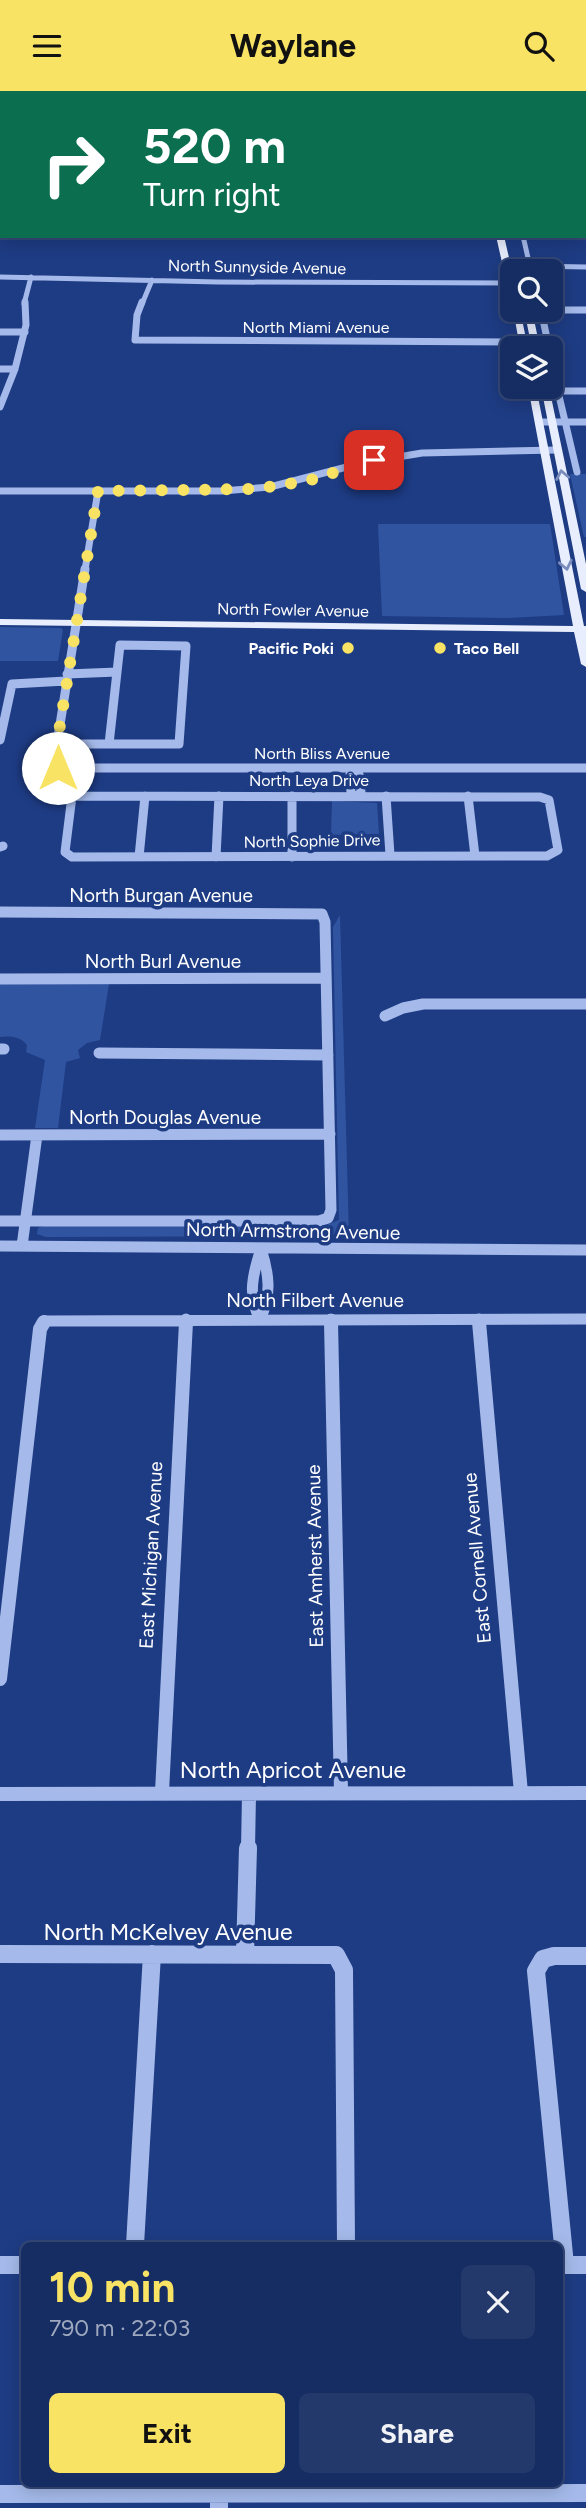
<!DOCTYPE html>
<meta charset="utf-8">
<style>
:root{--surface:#162d63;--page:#23396c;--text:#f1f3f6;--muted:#9ea8be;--line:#354978;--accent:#f9e364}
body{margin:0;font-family:Figtree,sans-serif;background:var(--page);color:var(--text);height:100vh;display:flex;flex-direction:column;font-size:26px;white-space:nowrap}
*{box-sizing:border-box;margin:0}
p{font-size:23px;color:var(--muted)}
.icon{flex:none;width:38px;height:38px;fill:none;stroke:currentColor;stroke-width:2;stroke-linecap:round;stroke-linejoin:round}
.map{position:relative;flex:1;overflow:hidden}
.side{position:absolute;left:21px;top:2151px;width:542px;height:245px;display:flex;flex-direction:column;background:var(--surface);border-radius:10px;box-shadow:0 4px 18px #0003,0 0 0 2px var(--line)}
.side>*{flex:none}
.top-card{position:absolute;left:0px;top:0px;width:586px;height:147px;box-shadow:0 4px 18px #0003,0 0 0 2px var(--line);background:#0b6e4f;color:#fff;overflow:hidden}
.buttons{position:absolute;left:500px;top:168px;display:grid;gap:14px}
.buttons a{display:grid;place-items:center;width:63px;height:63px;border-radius:10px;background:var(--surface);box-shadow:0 4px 18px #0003,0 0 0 2px var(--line);font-size:35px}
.pin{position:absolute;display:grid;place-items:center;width:60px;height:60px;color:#fff;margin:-30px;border-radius:14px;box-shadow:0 4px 10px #0006}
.me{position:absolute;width:77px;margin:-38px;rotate:0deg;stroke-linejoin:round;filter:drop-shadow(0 0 5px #0008)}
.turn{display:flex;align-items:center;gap:24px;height:147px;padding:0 28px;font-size:32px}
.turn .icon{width:91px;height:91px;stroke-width:2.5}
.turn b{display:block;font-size:49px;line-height:60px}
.round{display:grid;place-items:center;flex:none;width:74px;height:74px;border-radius:10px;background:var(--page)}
.head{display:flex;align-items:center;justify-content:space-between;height:119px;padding:0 28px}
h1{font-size:42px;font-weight:700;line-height:52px;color:var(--accent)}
.button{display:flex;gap:14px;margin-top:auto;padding:14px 28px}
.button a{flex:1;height:80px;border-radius:10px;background:var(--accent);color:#111;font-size:28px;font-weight:700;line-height:80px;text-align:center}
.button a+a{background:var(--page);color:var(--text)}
header{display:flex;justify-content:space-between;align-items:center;height:91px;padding:0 28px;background:var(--accent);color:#111;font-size:32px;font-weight:700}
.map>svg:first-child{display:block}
.green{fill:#3154a1}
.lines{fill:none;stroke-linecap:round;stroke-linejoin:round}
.minor-far5{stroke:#a5baea;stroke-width:5}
.minor-far4{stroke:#a5baea;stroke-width:7}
.minor-far3{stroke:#a5baea;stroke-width:9}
.minor-far2{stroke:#a5baea;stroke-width:11}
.minor-far1{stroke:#a5baea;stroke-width:14}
.minor{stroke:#a5baea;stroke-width:18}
.major{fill:#e9eefe;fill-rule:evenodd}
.oneway{stroke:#798cbb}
.route{stroke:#f9e364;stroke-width:12;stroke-dasharray:0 21.6}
.poi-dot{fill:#f9e364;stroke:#1e3c84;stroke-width:2.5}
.labels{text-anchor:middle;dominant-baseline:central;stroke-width:7;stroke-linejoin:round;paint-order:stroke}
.far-street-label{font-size:16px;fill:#fff;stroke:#1e3c84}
.far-poi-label{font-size:16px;font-weight:bold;fill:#fff;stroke:#1e3c84;text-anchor:end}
.street-label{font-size:19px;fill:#fff;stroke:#1e3c84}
.near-street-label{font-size:23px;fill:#fff;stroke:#1e3c84}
</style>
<header><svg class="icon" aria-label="menu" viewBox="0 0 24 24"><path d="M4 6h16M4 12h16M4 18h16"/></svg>Waylane<svg class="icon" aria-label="search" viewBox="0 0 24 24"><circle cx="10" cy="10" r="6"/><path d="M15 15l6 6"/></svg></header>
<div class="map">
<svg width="586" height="2417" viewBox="0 0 586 2417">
<rect width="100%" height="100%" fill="#1e3c84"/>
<path class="green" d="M570,383H586V446H584Z
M378,433H550L564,524L506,527L382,525Z
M0,536L61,537L63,539L58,570H0Z
M332,710L377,712L379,743L331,744Z
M340,824L349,1145L46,1146L37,1143L38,1137L46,1134L324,1135L339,1129L333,836Z
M0,893H109L100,949L87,952L78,959L80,967L66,971L58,1037H35L45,969L26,961L27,954C20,945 10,945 0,946Z"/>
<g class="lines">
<path class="minor-far5" d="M523,145L531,180
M530,175L586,176
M0,186L218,191L513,192
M24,213L31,186
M142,213L152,189"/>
<path class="minor-far4" d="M142,211L137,224L135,249L523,251
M528,219H586
M541,219L549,257
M0,241H25
M551,271L577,381
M0,278H15
M557,300H586
M0,316L15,278L26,234L25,211
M539,331H586
M0,400H222L270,396L362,372L422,362L557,359
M85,479L98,400"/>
<path class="minor-far3" d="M85,478L54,671L58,677H586
M120,554L186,555L179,653H109Z
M67,583L117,581
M0,649L12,593L66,590
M56,653H109
M356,677L360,686L361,702L356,705L351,702L350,683Z
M72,705L540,706L549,709L558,759L547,765L72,766L65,761Z
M72,705L76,678
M292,705V766
M386,705L390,764
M468,705L475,765
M0,756L3,755
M139,766L145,705
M216,766L219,705"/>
<path class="minor-far2" d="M0,821L322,823L325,831L331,1119L328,1127L319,1130H0
M0,888L325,887
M385,925L403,917L423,913H586
M0,958H4
M99,962L328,964
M0,1044L330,1043
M0,1155L586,1159
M22,1155L37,1044
M261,1158C269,1182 272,1205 260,1228C247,1205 253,1182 261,1158Z
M331,1228V1233
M479,1228V1233
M43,1233L44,1230L586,1228
M186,1233V1228"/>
<path class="minor-far1" d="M331,1231L341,1701
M479,1231L521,1702
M0,1588L40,1238L44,1231
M162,1701L186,1231
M0,1703L586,1702
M248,1758L249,1703"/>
<path class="minor" d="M245,1862L248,1757
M0,1863L336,1864L344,1879L346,2154
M135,2154L152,1863
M0,2174H24
M560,2174H586
M565,2174L536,1880L543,1868L554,1865H586
M219,2401V2417
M0,2403L586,2402"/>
<path class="major" d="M479,0H485V2H479Z
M586,1V5L582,2Z
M0,5H2V9H0Z
M496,145H504L513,184V204L509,202Z
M513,218L520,219L528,257H520Z
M524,219H532L540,257H532Z
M528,296H536L584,535H586V576L581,573L574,541L0,534V528L573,535Z
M541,296H549L586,473V501L581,498Z"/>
</g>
<defs><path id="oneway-chevron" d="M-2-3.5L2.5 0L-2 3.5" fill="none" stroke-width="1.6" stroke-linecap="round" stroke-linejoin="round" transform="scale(1.75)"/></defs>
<g class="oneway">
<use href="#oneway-chevron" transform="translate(562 384) rotate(-101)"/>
<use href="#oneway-chevron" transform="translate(566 474) rotate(78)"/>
</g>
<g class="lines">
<path class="route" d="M58,677L54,671L98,400L256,398L307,390L374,369"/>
</g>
<g class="poi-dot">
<circle cx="348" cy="557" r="7"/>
<circle cx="440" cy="557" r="7"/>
</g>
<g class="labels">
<g class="far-street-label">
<text transform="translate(257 176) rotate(1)">North Sunnyside Avenue</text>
<text x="316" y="236">North Miami Avenue</text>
<text transform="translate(293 519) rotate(1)">North Fowler Avenue</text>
<text x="322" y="662">North Bliss Avenue</text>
<text x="309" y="689">North Leya Drive</text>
<text transform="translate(312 750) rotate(-1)">North Sophie Drive</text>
</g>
<g class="far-poi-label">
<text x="334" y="557">Pacific Poki</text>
<text x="454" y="557" text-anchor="start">Taco Bell</text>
</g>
<g class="street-label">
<text x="161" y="804">North Burgan Avenue</text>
<text x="163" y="870">North Burl Avenue</text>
<text x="165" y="1026">North Douglas Avenue</text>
<text transform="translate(293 1140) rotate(1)">North Armstrong Avenue</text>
<text x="315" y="1209">North Filbert Avenue</text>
<text transform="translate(151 1464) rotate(-87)">East Michigan Avenue</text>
<text transform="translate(315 1465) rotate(-91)">East Amherst Avenue</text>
<text transform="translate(477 1467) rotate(-95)">East Cornell Avenue</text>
</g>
<g class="near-street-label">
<text x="293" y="1679">North Apricot Avenue</text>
<text x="168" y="1841">North McKelvey Avenue</text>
</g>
</g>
</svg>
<div class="buttons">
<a><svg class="icon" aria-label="search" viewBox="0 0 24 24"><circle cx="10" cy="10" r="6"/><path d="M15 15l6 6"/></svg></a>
<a><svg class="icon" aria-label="layers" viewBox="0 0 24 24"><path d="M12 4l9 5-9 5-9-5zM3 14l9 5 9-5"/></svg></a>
</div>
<div class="pin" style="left:374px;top:369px;background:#d93025"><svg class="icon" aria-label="arrive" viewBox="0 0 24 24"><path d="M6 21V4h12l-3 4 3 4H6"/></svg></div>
<svg class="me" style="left:58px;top:677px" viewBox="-20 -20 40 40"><circle r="19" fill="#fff"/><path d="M0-13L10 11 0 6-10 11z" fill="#f9e364"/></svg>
<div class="top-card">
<div class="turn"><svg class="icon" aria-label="right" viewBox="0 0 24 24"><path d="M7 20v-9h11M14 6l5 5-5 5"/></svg><div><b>520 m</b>Turn right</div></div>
</div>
<section class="side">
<div class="head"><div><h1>10 min</h1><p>790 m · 22:03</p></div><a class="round"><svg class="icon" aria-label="close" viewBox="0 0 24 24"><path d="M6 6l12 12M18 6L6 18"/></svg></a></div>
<div class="button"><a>Exit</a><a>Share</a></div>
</section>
</div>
